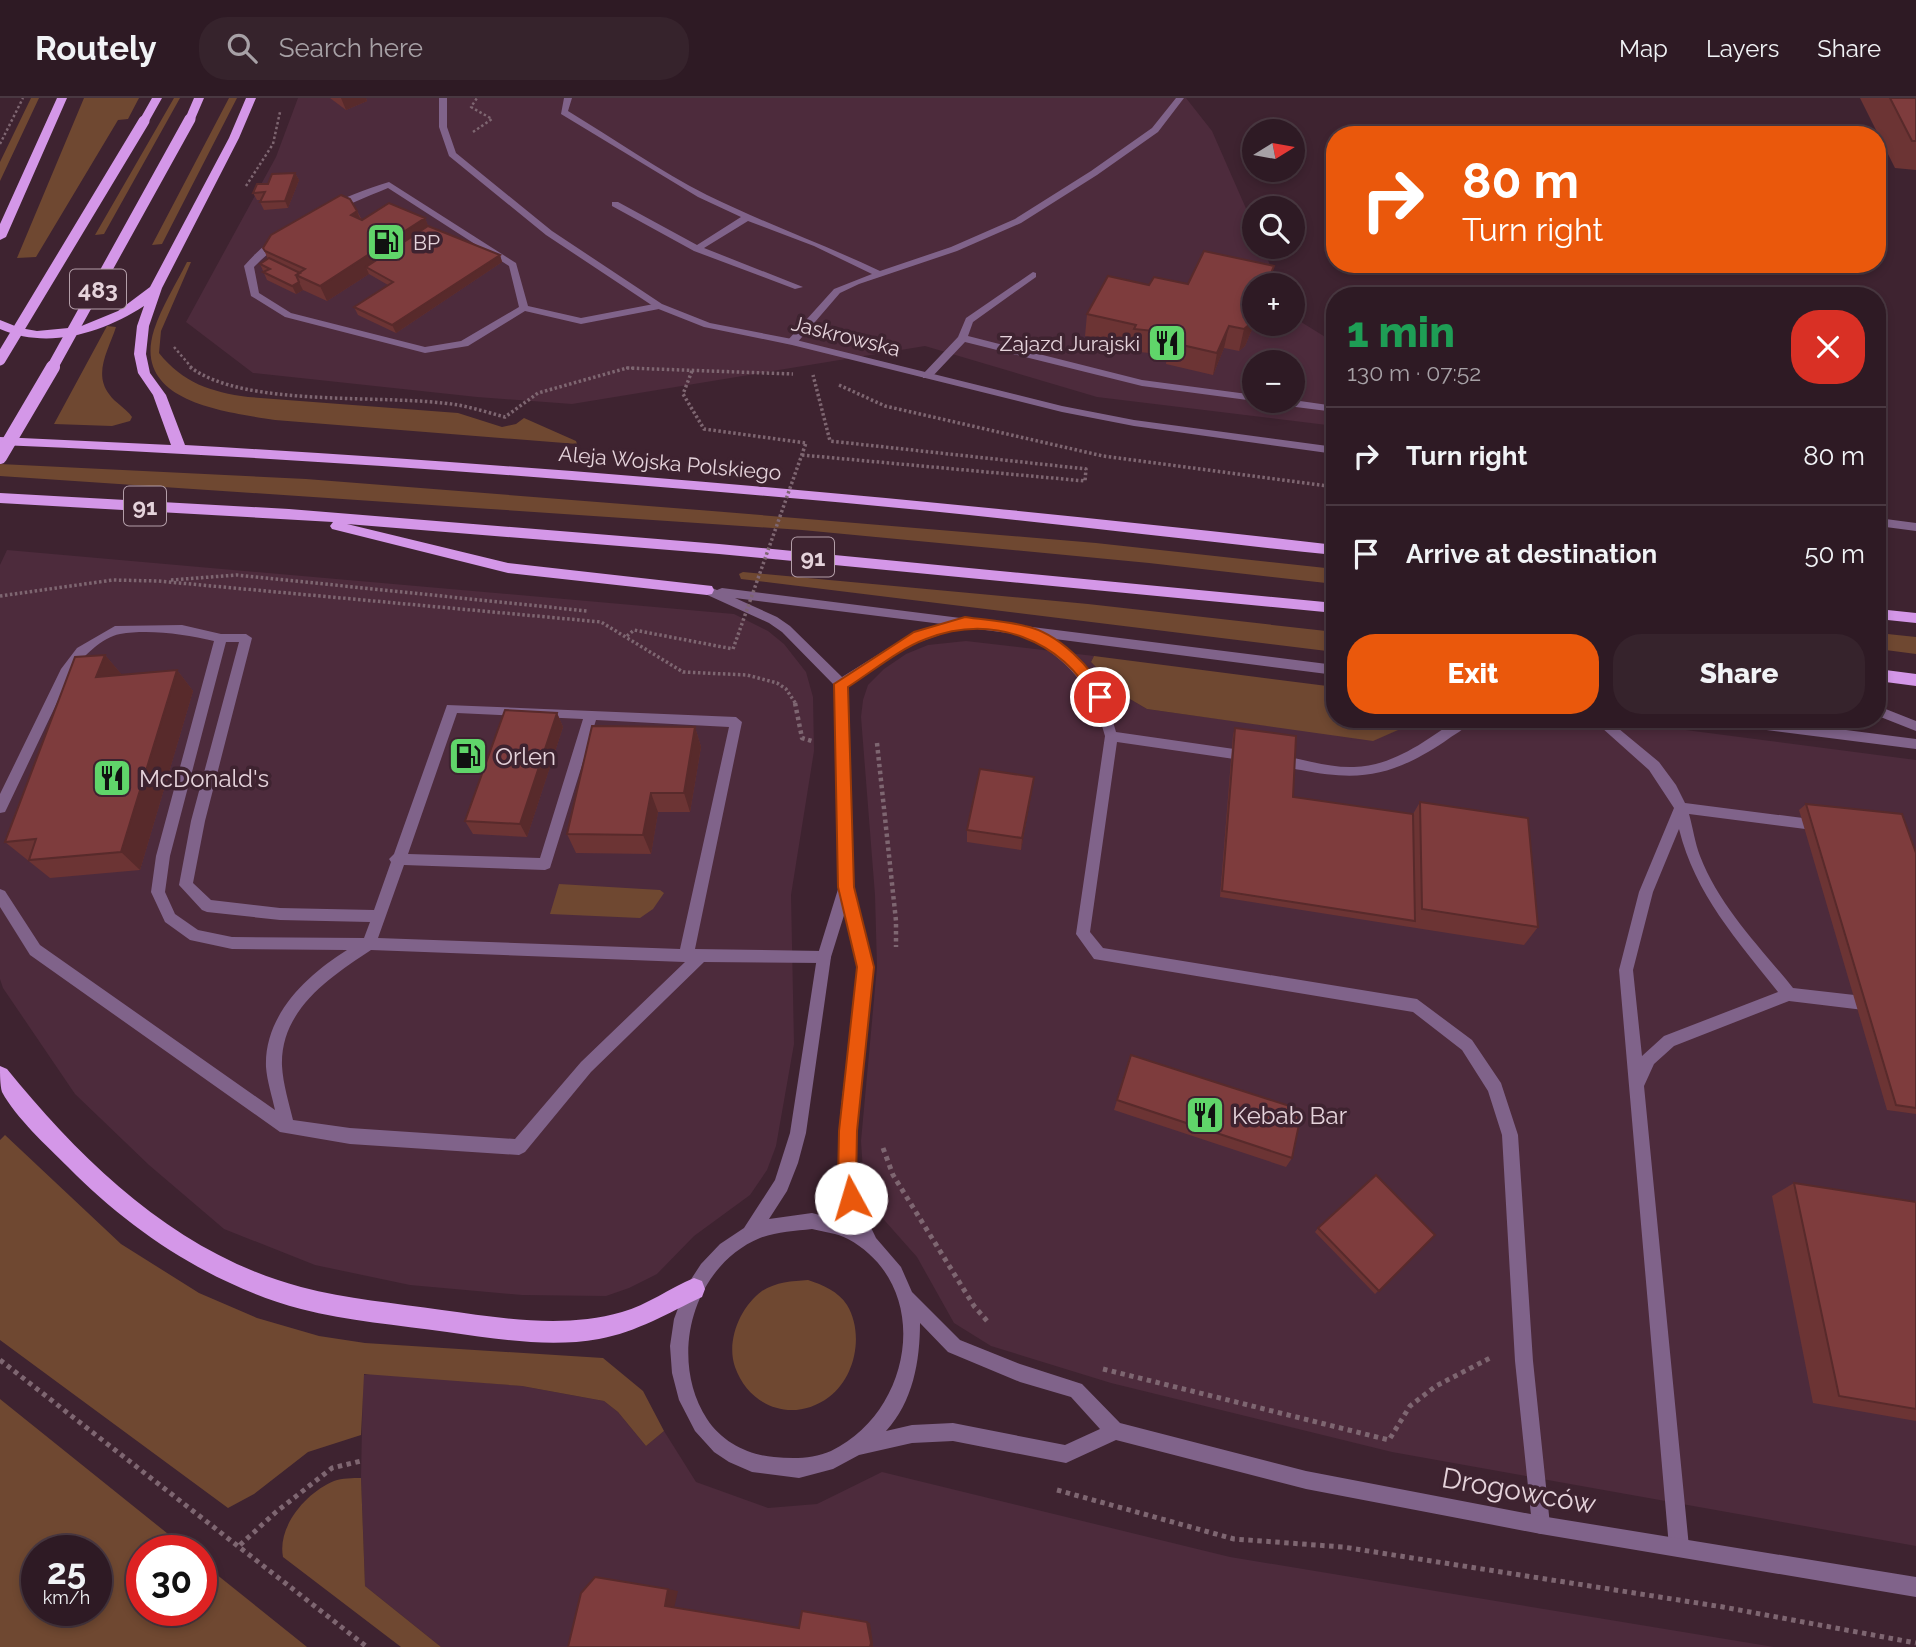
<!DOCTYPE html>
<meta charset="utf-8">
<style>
:root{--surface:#2e1a24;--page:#36232c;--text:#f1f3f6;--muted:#a7a1a6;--line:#493841;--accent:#ea580c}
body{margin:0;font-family:Raleway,sans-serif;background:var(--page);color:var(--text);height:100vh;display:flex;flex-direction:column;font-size:26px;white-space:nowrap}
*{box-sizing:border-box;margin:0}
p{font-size:23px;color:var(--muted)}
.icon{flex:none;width:38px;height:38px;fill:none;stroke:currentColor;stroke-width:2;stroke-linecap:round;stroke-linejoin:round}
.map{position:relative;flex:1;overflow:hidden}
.details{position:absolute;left:1326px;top:189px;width:560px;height:441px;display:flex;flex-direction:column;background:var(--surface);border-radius:28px;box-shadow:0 4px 10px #0003,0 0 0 2px var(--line)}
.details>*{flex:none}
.top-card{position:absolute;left:1326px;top:28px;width:560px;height:147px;border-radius:28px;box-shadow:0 4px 10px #0003,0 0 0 2px var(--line);background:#ea580c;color:#fff;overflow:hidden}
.needle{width:46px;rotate:79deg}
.controls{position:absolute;left:1242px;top:21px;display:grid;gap:14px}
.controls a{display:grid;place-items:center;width:63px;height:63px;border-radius:50%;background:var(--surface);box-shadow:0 4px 10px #0003,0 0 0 2px var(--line);font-size:35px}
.speed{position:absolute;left:21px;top:1437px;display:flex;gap:14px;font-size:35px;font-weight:700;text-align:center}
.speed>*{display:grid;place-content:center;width:91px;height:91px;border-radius:50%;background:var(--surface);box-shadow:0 4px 10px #0003,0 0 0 2px var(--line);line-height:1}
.speed small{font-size:18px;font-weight:400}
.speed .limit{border:10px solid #d22;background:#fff;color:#111}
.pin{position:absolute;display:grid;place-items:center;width:60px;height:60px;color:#fff;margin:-30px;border:4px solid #fff;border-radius:50%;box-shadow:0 2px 7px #0007}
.me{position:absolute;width:77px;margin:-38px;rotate:354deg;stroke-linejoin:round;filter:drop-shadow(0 0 5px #0008)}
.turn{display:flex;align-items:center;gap:24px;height:147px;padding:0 21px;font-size:32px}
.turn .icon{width:91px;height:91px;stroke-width:2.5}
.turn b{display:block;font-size:49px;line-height:60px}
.round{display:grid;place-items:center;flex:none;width:74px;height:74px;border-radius:28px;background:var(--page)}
.head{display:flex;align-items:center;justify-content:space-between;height:119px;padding:0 21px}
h1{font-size:42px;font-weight:800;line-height:52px;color:#1e9e55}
.button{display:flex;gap:14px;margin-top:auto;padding:14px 21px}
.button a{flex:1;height:80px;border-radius:28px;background:var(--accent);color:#fff;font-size:28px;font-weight:800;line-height:80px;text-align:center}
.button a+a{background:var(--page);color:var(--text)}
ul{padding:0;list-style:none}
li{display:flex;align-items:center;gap:21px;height:98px;padding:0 21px;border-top:2px solid var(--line)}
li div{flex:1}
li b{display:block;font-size:26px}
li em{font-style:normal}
header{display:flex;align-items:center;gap:42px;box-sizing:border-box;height:98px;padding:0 35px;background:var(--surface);border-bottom:2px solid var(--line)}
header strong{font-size:33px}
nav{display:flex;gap:38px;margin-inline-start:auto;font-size:24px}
.search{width:490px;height:63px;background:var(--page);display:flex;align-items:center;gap:18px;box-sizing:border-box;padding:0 24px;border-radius:28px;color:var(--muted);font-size:26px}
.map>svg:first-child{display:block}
.built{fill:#4d2b3c;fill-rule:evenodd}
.green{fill:#6f4831;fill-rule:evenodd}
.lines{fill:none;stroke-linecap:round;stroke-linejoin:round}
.path-far3{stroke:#7e6671;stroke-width:2.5;stroke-dasharray:2.5 2.5;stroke-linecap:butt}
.path-far2{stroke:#7e6671;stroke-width:3.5;stroke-dasharray:2.5 2.5;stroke-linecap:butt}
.path-far1{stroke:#7e6671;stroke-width:4.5;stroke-dasharray:3.5 3.5;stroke-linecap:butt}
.path{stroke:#7e6671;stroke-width:5;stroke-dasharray:4.5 4.5;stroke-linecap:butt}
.lane{fill:#80638a;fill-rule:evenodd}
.street{fill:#80638a;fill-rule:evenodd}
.primary{fill:#d497e8;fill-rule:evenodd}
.path-bridge{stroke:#7e6671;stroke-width:3.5;stroke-dasharray:2.5 2.5;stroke-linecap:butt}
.primary-bridge-far1{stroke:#d497e8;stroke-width:11}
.primary-bridge{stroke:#d497e8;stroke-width:14}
.wall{fill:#6c3434}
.shaded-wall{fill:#582a2b}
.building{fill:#7e3c3d;stroke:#582a2b;stroke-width:2}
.route{fill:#ea580c;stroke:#983908;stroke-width:2}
.labels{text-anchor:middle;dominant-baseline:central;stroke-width:7;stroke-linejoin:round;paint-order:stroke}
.far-poi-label{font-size:21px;fill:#e5d3db;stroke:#3e2330;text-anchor:start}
.far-street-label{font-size:21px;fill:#e5d3db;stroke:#3e2330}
.shield{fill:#3e2330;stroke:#b39ea8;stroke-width:2}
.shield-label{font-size:23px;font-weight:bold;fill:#e5d3db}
.poi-label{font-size:24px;fill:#e5d3db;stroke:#3e2330;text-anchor:start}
.near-street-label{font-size:28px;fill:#e5d3db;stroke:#3e2330}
</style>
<header>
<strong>Routely</strong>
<div class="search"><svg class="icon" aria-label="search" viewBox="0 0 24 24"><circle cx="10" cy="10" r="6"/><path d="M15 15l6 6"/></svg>Search here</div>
<nav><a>Map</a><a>Layers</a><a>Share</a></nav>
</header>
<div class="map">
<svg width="1916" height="1549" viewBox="0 0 1916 1549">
<rect width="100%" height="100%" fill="#3e2330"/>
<path class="built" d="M298,0H1186L1212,33L1255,131V149H1262L1279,187H1255V226H1293V219L1335,245V328L1097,299L925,248L572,306L477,299L253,275L186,224L276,59ZM1255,264H1293V303H1255Z
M7,452L734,516L768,533L784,546L806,574L813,599L814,653L791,797L794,946L776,1048L767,1072L750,1097L694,1138L657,1176L629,1190L606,1198L522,1197L410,1187L315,1167L224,1131L149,1067L75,996L3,890L0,881V467Z
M966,543L1094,558L1091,564L1123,597L1147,611L1373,642L1423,621H1563L1655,628L1916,662V1448L1392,1354L1111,1285L991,1248L954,1225L917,1159L878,1115L864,1089L861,1043L877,869L875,797L861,619L863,602L868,587L884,571L906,556L928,547Z
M376,1275L522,1288L604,1303L618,1314L646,1348L664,1333L696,1384L768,1410L817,1406L882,1374L1230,1459L1774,1549H441L365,1488L361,1380L363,1277Z"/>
<path class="green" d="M31,0H39L0,83V64Z
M84,0H139L128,21L118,22L36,159L17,160Z
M174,0H180L104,136L95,137Z
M229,0H237L162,146L152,147Z
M187,164H191L161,233L159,255C183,285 211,294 248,299L458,315L502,329L516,326L524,320L576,343L577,346L275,322C227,314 131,305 154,232C162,208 176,186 187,164Z
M107,228L116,229C109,251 93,275 109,296C115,305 126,310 132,319L130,323L112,328L54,326Z
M0,366L306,381L712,413L1096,445L1335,471V486L1149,465L802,432L0,378Z
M743,474L1088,506L1335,534V554L741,481L739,476Z
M1878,535L1916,539V556L1878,551Z
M1094,558L1335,589V621H1423L1373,643L1147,611L1123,597L1091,564Z
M559,786L660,792L664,795L653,811L640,820L550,816Z
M5,1037L121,1146L199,1195L257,1220L319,1238L365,1245L603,1260L643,1293L664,1333L646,1348L618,1314L604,1303L522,1288L364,1276L361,1337L308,1354L254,1396L228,1410L0,1242V1042Z
M808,1182C823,1187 838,1193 847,1207C864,1235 856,1279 829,1299C793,1326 749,1309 735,1269C726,1243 740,1209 762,1193C776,1184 792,1183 808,1182Z
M0,1301L188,1452H142V1512H201V1464L307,1549H0ZM96,1452V1512H37V1452Z
M361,1380L365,1488L441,1549H401L283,1459C277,1428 307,1394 334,1383C342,1380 353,1380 361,1380Z"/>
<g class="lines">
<path class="path-far3" d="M473,34L492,21L471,9L477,0
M0,46L23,0
M246,88L273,46L280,14
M174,249L192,270
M626,270H634"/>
<path class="path-far2" d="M190,269C246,311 386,295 458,307C474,310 490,315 505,319L538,295L627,270L793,276
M692,273L683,296L704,331L806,345
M839,287L885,308L1103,358L1335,389
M802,357L1085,383L1086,371L830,343L813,277
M171,482L237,477L587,513
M0,498L113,482L158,483L601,524L683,574L747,577L777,585L786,591L796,606
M627,538L634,532L733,551"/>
<path class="path-far1" d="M795,605L802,640L812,643
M877,645L896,823V849"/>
<path class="path" d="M883,1050L893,1077L974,1208L988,1224
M0,1262L367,1549
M1103,1271L1389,1342L1410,1308L1436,1288L1490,1260
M1057,1392L1234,1441L1343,1449L1723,1509L1916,1545
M240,1447L276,1414L332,1370L361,1363"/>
<path class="lane" d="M564,0H572L568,13C614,41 660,73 707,97C764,125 823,146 880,173L951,149L1015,121L1091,73L1152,30L1176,0H1184L1158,34L1097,77L1021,125L957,153L859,186L840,195L796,246H788V242L834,191L872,176L814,148L748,123L704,150L803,189L795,191L694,153L612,108V104H618L697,147L741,119L698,99L561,16Z
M389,84L516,165L528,208L581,220L659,205L664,208L659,211L581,226L525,213L468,248L425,255L285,219L251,198L244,168C280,126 338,100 389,84ZM388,90L509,168L519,209L461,243L425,249L291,215L259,195L254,169C292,130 339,110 388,90Z
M1033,174L1036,175V179L973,224L968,238L1142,282L1255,297V303H1257H1255L1142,288L965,244L931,280H923V276L958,239L966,220Z
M1293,302L1335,308V314L1272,306L1267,303Z
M182,527L221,536H246L252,540L205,723L193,785L211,802L280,810L374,812L391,764L389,761L394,756L447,607L736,619L742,624L695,851L824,853L829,854L831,859L829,864L824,865L704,864L591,974L525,1054L519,1057L350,1046L280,1034L30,857L0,809V791L5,793L40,847L275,1012C272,998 267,983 266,969C264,917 307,877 347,852L232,851L190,842L165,824L151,794L156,758L214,543C185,536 149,531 120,536C102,539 82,560 72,573L7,710L5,714L0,715V696L61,571L77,550L115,528ZM226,544H239L191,723L179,787L202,812L207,814L280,822L370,824L364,840L232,839L198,832L175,816L165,794L170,758ZM457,615L583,621L540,760L408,756ZM596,622L729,629L680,851L378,840L404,767L545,772L550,770ZM371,852L684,864H685L581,964L515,1041L350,1030L293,1022C289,1005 283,986 282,968C280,912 330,879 371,852Z
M1026,529C1073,545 1104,587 1116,634L1248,653L1255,658L1248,663L1117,644L1090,834L1103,850L1417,901L1472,942L1501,985L1518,1037L1533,1263L1550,1427L1548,1434L1541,1436L1534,1434L1532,1427L1515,1263L1502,1037L1488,993L1462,952L1413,914L1094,861L1076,836L1105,638C1091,586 1068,562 1022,536L1020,533L1022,530Z
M1878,608L1916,623V633L1878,618Z
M1457,621H1473C1466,631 1453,637 1444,644C1392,678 1361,684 1301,672C1291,670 1277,670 1271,662L1278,657C1303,661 1329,670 1354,669C1393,668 1426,643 1457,621Z
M1592,621H1607L1659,664L1676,687L1685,705L1826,723L1828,727L1826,731L1821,733L1689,716C1693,730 1695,745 1700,758C1719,808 1760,849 1793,890L1872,899L1877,901L1879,906L1877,911L1872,913L1789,903L1674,948L1654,966L1644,988L1689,1449L1686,1456L1679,1459L1672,1456L1669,1449L1619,872L1639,794L1674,710L1649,672ZM1679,731C1695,796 1737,842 1778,894L1664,938L1642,958L1633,872L1653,794Z"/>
<path class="street" d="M439,0H447V29L456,55L552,133L662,206L710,225L792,241L1062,308L1134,322L1335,349V356L1134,328L1062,314L792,247L704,229L656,210L546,137L449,58L439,29Z
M1878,420L1916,425V433L1878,428Z
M707,488L717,492L722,490L1335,567V577L962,529L911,547L847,588L853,789L872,869L856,1033L855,1085L863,1113L876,1140L901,1169L912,1194L960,1242L1020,1266L1082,1286L1120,1325L1306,1373L1541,1418L1916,1479V1499L1541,1436L1306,1391L1116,1342L1066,1365L953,1343L912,1345L859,1357L833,1371L799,1380L752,1374L729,1364L714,1354L695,1333L679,1302L672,1275L670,1248L674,1221L686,1189L701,1166L720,1146L744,1130L775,1082L790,1035L817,859L839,788L835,588L782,534L769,525L703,495V489ZM735,500L942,526L903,541L842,579L790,528L777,519ZM845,814C849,832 858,853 857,871C856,945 820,1059 851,1125L812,1115L769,1121L787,1093L798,1065L806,1035L831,859ZM812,1131C824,1134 837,1135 848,1141C934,1188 913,1314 831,1353C813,1361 793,1361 774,1359C748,1357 722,1344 707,1321C668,1261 692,1168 760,1140C776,1134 795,1133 812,1131ZM920,1225L948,1254L1020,1284L1071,1299L1100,1331L1065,1347L953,1325L912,1327L886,1333C913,1304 920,1263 920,1225Z
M1714,621H1761L1916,641V651L1720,626Z"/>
<path class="primary" d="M57,0H67L6,139L0,142V126Z
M152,0H162L148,25H140L139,23Z
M194,0H204L195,21L190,24L185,21Z
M246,0H256L239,40L162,190L149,228L146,256L150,275L166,297L185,347C569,369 953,403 1335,447V457C1197,443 1059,426 920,412C614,383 307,360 0,347V339L171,347L153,297L138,275L134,256L137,228L144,208C102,235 48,252 0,231V222L20,230L37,233L79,229L118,213L150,189L229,40Z
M0,395L289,411L719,446L1335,505V515L719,456L347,426L508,465L712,488L714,492L712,496L707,497L508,475L332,431L330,428L333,424L0,405Z
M1878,511L1916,515V525L1878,521Z
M1878,571L1916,576V588L1878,583Z
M0,968L7,971C84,1066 179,1157 301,1189C347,1201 395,1205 442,1212C502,1220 563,1231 622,1214C647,1207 670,1190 694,1180L702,1183L705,1191L702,1199C668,1215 637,1234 599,1241C549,1250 497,1241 447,1234C398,1227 348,1223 301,1211C212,1187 132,1134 68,1069C47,1048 16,1020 2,994C0,987 0,976 0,968Z"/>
<path class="path-bridge" d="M733,551L806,345"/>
<path class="primary-bridge-far1" d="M0,262L144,23
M52,270L190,21"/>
<path class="primary-bridge" d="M0,359L53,269"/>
</g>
<path class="wall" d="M330,0H366L367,3L346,12Z
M1860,0H1916V72L1895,70Z
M295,75L299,82L288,110L264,112L260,104L261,102H257L253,95L268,86Z
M357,113L362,122L425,120L428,128L500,157L502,164L396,235L358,217L354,209L388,187L369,176L327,203L303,192L296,196L267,182L260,166L268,161L263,150Z
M1188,186L1255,187V224L1245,248L1239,253L1224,250L1213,277L1166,266L1167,257L1131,253L1132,249L1085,238L1087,216L1149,187Z
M105,557L122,577L177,572L193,593L140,772L50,780L5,744Z
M557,615L563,629L527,739L473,736L465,723Z
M695,629L701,649L690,714H658L651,756L576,755L567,736Z
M1235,630L1293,699L1413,716L1420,704L1538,829L1524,847L1220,799L1233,637Z
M1032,692L1021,752L967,744V732Z
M1806,706L1916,755V1016L1887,1012L1799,712Z
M1131,957L1292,1060L1286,1069L1114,1012Z
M1794,1085L1916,1104V1323L1813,1305L1772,1098Z
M1318,1130L1435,1137L1375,1196L1315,1134Z"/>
<path class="shaded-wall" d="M341,0H366L367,3L346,12Z
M295,75L299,82L288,110L285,103Z
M357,113L363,128L351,117Z
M425,120L431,135L366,169L369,176L327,203L320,188Z
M500,157L502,164L396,235L392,227Z
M1274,168L1270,187H1266Z
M299,184L303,192L296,196L292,188Z
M1255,214V224L1245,248L1239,253L1244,231Z
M1229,228L1224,250L1213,277L1217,255Z
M105,557L122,577L96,579Z
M177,572L193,593L140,772L121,754Z
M557,615L563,629L527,739L520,726Z
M695,629L701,649L690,714L684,695Z
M1034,679L1032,692L1021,752L1022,740Z
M651,695L658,714L651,756L643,737Z
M668,1491L678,1493L674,1510L665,1508Z
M867,1524L870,1525L873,1545V1549H870Z"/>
<path class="building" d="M1890,0H1916V43H1912Z
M295,75L285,103L260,104L265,94L253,95L257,86H268L272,76Z
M341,97L350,101L357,113L351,117L362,122L389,105L425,120L320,188L296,177L305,171L265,153L263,150L271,137Z
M428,128L500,157L392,227L354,209L393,184L366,169Z
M1204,153L1274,168L1266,187H1255V214L1250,226L1244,231L1229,228L1217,255L1169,244L1174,235L1134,231L1136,227L1087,216L1108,178L1149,187L1154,179L1188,186Z
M269,160L300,175L296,177L299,184L292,188L263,174L270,171L260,166Z
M105,557L96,579L177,572L121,754L29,762L36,741L5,744L75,559Z
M505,612L557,615L520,726L465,723Z
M592,628L695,629L684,695H651L643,737L567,736Z
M1235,630L1296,638L1293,699L1413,716L1415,823L1222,793Z
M980,671L1034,679L1022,740L967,732Z
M1420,704L1528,720L1538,829L1422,811Z
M1806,706L1902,716L1916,755V1010L1896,1007Z
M1131,957L1302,1012L1292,1060L1117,1002Z
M1376,1077L1435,1137L1379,1193L1318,1130Z
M1794,1085L1916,1104V1311L1839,1298Z
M595,1479L668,1491L665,1508L799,1530L802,1513L867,1524L871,1545L870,1549H568L581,1495Z"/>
<path class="route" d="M965,519C985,522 1006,523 1025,528C1059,535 1092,570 1107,599L1100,605L1095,603C1061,541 992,515 926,541C899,551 873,573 848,589L854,789L874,869L857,1033L856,1085L860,1100L858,1107L851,1109L844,1107L838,1085L839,1033L857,869L838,789L834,586L914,534Z"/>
<defs>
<g id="fuel-square" transform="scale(2.0125)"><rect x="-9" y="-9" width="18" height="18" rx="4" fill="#60d56a" stroke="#3e2330"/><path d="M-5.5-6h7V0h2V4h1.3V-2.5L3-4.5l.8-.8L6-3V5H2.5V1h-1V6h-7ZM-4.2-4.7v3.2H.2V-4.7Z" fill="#111"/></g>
<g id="restaurant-square" transform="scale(2.0125)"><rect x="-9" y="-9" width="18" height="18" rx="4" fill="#60d56a" stroke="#3e2330"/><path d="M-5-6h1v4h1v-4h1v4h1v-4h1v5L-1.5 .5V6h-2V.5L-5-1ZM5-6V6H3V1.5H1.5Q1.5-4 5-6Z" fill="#111"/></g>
</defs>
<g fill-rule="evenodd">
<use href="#fuel-square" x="386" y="144"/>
<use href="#restaurant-square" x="1167" y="245"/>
<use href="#fuel-square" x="468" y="658"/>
<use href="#restaurant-square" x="112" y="680"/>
<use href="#restaurant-square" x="1205" y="1017"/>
</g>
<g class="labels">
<g class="far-poi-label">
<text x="413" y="144">BP</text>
<text x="1140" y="245" text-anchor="end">Zajazd Jurajski</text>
</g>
<g class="far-street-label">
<text transform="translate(846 238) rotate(14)">Jaskrowska</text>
<text transform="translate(670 365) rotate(5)">Aleja Wojska Polskiego</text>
</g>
<g class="shield">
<rect x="70" y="171.5" width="56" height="39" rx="5"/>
<rect x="124" y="388.5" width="42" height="39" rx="5"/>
<rect x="792" y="439.5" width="42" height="39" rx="5"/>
</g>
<g class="shield-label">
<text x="98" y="191">483</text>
<text x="145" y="408">91</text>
<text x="813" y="459">91</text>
</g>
<g class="poi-label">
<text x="495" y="658">Orlen</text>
<text x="139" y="680">McDonald's</text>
<text x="1232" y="1017">Kebab Bar</text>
</g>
<g class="near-street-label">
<text transform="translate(1519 1393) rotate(10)">Drogowców</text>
</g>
</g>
</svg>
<div class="controls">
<a><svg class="needle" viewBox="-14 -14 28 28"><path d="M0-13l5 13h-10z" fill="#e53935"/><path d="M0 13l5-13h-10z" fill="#a7a1a6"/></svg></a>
<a><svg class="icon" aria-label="search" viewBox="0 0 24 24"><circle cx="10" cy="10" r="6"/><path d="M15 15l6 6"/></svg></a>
<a>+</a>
<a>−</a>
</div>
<div class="speed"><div>25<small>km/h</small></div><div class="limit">30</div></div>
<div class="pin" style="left:1100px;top:599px;background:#d93025"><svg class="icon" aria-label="arrive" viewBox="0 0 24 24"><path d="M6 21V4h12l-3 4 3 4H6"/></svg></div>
<svg class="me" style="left:851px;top:1100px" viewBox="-20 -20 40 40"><circle r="19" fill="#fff"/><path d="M0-13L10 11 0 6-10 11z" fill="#ea580c"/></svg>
<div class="top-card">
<div class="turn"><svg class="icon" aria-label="right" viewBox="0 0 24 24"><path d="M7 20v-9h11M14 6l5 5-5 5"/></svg><div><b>80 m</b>Turn right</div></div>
</div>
<section class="details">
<div class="head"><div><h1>1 min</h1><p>130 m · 07:52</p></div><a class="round" style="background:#d93025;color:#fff"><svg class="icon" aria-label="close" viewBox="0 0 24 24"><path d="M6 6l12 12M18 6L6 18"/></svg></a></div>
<ul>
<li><svg class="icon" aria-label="right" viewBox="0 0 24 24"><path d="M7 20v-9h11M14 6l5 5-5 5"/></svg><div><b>Turn right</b></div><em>80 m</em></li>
<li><svg class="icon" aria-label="arrive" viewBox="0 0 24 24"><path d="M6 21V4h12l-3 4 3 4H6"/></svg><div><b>Arrive at destination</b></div><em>50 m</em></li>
</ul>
<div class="button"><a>Exit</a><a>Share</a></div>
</section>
</div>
